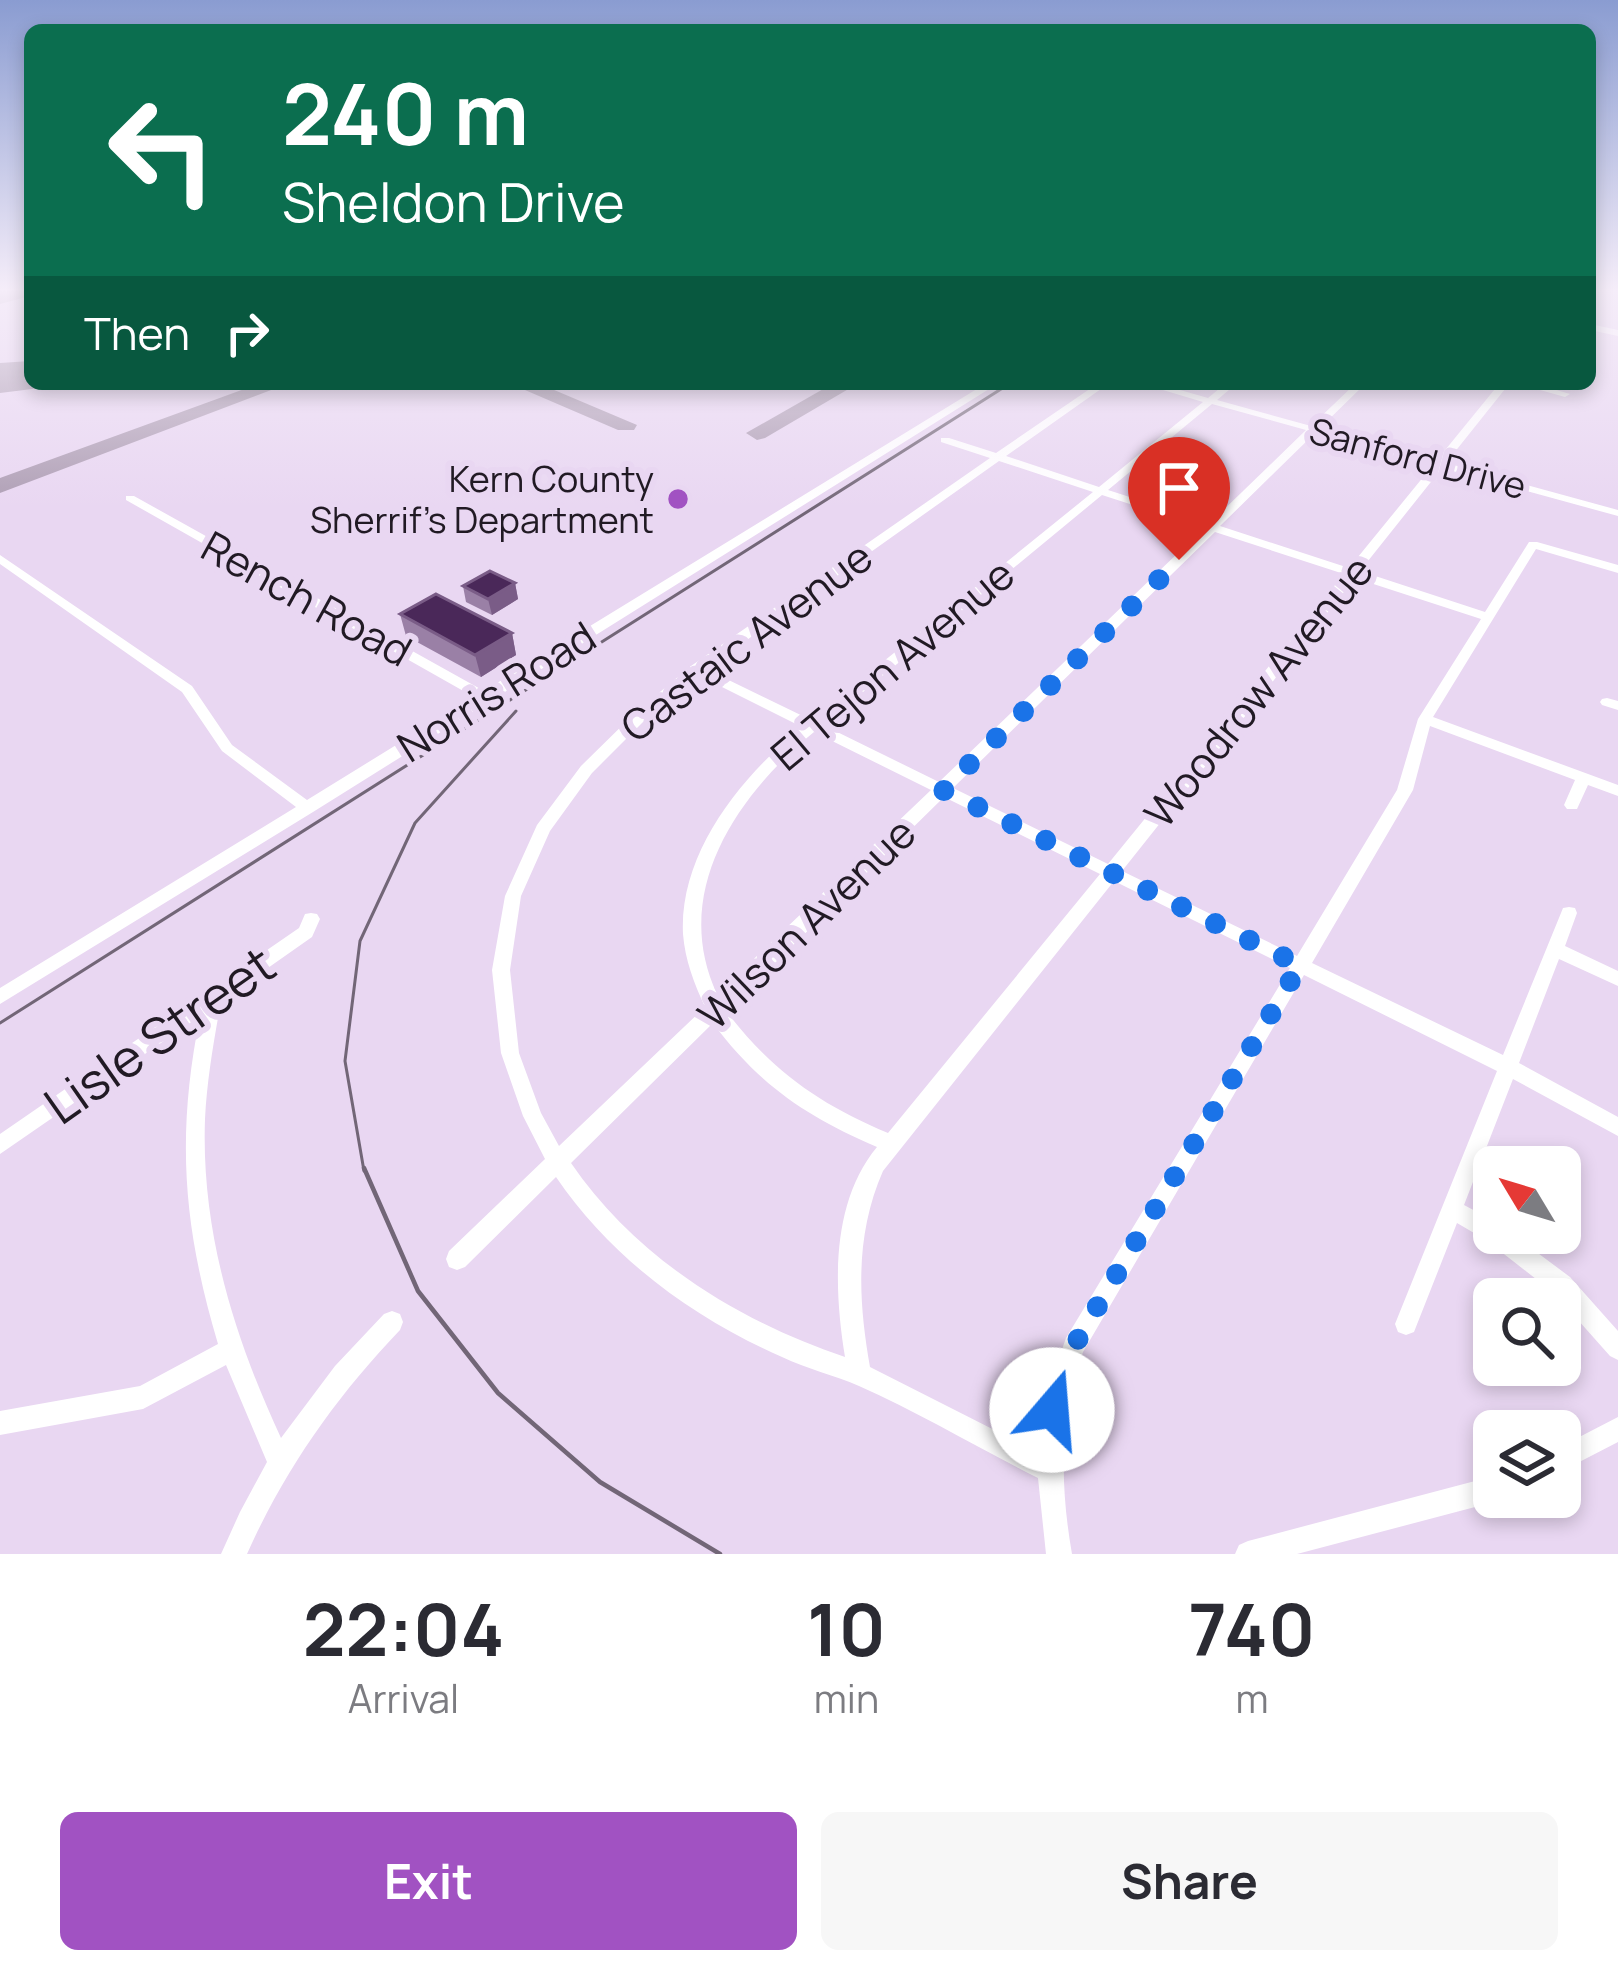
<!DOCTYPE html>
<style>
:root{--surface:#fff;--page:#f7f7f7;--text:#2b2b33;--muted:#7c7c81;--accent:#a152c2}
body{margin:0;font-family:Manrope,sans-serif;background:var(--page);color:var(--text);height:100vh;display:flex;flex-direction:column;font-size:45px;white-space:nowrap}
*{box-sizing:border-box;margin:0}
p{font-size:39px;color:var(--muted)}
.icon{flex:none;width:66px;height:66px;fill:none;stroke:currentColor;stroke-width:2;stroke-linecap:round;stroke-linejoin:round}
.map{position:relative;height:1554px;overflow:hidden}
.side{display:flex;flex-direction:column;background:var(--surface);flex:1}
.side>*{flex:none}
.top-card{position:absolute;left:24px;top:24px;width:1572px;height:366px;border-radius:18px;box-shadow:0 6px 18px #0003;background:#0b6e4f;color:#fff;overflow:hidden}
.needle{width:78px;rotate:308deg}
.fabs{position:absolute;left:1473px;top:1146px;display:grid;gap:24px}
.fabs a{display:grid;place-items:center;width:108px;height:108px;border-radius:18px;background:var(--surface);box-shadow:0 6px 18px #0003;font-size:60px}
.pin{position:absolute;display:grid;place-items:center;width:102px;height:102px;color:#fff;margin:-123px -51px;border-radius:50% 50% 50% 0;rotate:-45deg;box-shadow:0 0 12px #0007}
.pin .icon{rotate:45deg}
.me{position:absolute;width:132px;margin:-66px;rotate:18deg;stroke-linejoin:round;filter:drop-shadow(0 0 9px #0008)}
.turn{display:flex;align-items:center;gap:42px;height:252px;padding:0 60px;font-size:54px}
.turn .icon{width:156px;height:156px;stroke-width:2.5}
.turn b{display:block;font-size:84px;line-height:102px}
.then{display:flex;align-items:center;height:114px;padding:0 60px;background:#0003;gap:24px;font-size:45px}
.eta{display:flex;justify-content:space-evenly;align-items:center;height:204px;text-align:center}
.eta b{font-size:72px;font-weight:700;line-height:84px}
.primary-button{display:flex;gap:24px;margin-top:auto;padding:24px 60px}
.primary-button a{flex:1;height:138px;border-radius:18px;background:var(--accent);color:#fff;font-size:48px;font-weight:700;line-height:138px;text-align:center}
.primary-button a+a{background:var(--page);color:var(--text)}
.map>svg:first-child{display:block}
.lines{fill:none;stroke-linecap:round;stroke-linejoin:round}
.taxiway{fill:#ae9eb4;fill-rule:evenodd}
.runway{fill:#ae9eb4;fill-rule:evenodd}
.minor{fill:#fff;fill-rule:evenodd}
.major{fill:#fff;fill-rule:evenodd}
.rail-far1{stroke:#726677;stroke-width:3}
.rail{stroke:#726677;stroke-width:4.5}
.wall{fill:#9a80a6}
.shaded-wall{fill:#7a5c87}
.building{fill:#4a2859;stroke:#7a5c87;stroke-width:3}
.route{stroke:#1a73e8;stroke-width:21;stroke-dasharray:0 37.8}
.poi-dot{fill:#a152c2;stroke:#e9d7f2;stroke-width:4.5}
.labels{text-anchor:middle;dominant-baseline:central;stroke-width:12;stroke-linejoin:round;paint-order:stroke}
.far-street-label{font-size:36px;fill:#211a24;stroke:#e9d7f2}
.far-poi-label{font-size:36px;fill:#211a24;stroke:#e9d7f2;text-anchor:end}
.street-label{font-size:42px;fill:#211a24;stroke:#e9d7f2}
.near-street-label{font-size:51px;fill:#211a24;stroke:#e9d7f2}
</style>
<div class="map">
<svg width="1618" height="1554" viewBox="0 0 1618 1554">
<rect width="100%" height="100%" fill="#e9d7f2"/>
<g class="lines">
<path class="taxiway" d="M258,384H287L0,493V478Z
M511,384H540L637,425L634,430H618Z
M832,384H857L765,438L757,440L746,433Z"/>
<path class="runway" d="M0,291H30V296L0,304Z
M30,361V384L48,387L0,393V363Z"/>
<path class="minor" d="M985,384H997L313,812L0,1004V988L296,807L222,751L182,692L0,564V555L192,686L232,745L307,800L474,697L126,500V496H134L484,691Z
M1097,384H1108L1006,456L1099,487L1203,402L1143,384H1159L1208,398L1225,384H1236L1217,400L1311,426L1355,384H1365L1320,428L1437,460L1499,384H1509L1446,463L1618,510V516L1442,468L1360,571L1485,612L1529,542H1537L1618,565V573L1536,549L1433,717L1618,785V796L1588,785L1577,809H1567L1564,805L1575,780L1430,726L1413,790L1312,963L1503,1055L1561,913L1563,908L1569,907L1575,908L1577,913L1565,946L1618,971V986L1559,959L1519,1063L1618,1117V1136L1513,1079L1464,1205L1494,1221V1233H1511L1570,1277L1618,1331V1360L1610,1356L1554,1293L1486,1240L1457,1223L1414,1332L1406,1335L1398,1332L1395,1324L1497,1071L1304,975L1083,1352C1059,1419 1060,1485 1072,1554H1046L1038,1478C978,1448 920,1413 859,1386C834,1375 807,1369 782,1357C693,1318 611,1258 556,1177L465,1267L457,1270L449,1267L446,1259L449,1251L545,1159L523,1116L501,1053L492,970L505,896L537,825L581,766L636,712L691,666L990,458L941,442V438H949L996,453ZM1212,404L1306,430L1210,523L1108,490ZM1315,433L1433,465L1349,568L1220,526ZM999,461L1093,492L811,720L706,669ZM1102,495L1204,528L939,782L823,725ZM1215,532L1344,574L1108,864L953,788ZM1355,578L1481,619L1418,719L1397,790L1297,956L1122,871ZM698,675L802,727C742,776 679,852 683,934C685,960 694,983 705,1007L559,1146L541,1113L519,1053L510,970L521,896L550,831L592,773L646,719ZM814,732L931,790L717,994C670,893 736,796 814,732ZM944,797L1100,874L888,1133C819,1104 772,1071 726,1011ZM1114,881L1290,968L1066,1338L1045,1397L1038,1452L870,1367C858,1299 855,1235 883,1171ZM713,1023C759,1085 807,1117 877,1147C830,1204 834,1289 845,1357C738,1321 636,1258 571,1163Z
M1519,384H1536L1570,394L1565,397Z
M1607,698L1618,701V710L1602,705L1600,702L1602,699Z
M311,913L317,914L320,919L312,937L221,1001C214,1040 207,1079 205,1119C201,1231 234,1337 281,1438L335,1366L384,1314L392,1311L400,1314L403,1322L400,1330C336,1397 285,1469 247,1554H221L240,1512L267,1462L226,1365L143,1409L0,1435V1411L140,1386L218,1344C183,1226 176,1137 200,1016L0,1154V1134L299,928L305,914Z
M1618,1417V1442L1560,1472V1447Z
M1494,1476V1497H1503L1494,1502L1297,1554H1235L1239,1545L1248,1541Z"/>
<path class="major" d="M1590,324L1618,330V336L1590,330Z"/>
<path class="rail-far1" d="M0,1023L1009,384
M364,1171L345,1061L360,941L415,823L516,711"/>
<path class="rail" d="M364,1168L418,1291L498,1393L600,1482L720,1554"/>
</g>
<path class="wall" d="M515,583L518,599L492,615L466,602L463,586Z
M400,614L512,633L516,655L481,677L406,636Z"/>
<path class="shaded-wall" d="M515,583L518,599L492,615L488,599Z
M512,633L516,655L481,677L475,655Z"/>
<path class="building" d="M490,571L515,583L488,599L463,586Z
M436,594L512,633L475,655L400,614Z"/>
<linearGradient id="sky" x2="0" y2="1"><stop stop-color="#8a9cd1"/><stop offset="0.57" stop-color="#f5edf9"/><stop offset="1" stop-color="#f5edf9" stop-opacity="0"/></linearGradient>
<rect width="1618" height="508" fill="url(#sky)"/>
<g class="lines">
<path class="route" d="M1052,1410L1074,1346L1300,965L943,790L1179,560"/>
</g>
<circle class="poi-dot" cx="678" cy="499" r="12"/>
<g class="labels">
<g class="far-street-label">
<text transform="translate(1418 458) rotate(15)">Sanford Drive</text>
</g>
<g class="far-poi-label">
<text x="654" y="478">Kern County<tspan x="654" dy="41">Sherrif's Department</tspan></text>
</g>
<g class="street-label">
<text transform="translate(307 598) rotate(29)">Rench Road</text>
<text transform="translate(746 641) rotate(-37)">Castaic Avenue</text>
<text transform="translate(892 664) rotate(-40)">El Tejon Avenue</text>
<text transform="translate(496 691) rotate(-32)">Norris Road</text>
<text transform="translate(1258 691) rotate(-51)">Woodrow Avenue</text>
<text transform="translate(806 923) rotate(-44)">Wilson Avenue</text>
</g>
<g class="near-street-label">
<text transform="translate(159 1034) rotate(-35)">Lisle Street</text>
</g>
</g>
</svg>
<div class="fabs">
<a><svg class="needle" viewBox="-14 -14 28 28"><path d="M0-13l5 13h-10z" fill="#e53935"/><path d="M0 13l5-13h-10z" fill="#7c7c81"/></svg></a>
<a><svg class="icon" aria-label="search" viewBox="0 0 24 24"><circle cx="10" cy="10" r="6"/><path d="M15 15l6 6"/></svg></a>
<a><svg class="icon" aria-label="layers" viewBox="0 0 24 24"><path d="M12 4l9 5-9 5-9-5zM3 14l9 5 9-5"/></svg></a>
</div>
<div class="pin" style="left:1179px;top:560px;background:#d93025"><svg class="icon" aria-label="arrive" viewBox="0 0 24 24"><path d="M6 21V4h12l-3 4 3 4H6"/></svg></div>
<svg class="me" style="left:1052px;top:1410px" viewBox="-20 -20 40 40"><circle r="19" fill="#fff"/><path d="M0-13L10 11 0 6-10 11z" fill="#1a73e8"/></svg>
<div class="top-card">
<div class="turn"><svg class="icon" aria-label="left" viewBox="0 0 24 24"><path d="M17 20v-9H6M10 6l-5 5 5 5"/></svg><div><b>240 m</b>Sheldon Drive</div></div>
<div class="then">Then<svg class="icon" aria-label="right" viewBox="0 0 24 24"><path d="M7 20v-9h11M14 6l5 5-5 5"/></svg></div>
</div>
</div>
<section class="side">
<div class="eta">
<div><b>22:04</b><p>Arrival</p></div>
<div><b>10</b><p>min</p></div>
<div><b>740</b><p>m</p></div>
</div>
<div class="primary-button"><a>Exit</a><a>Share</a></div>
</section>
